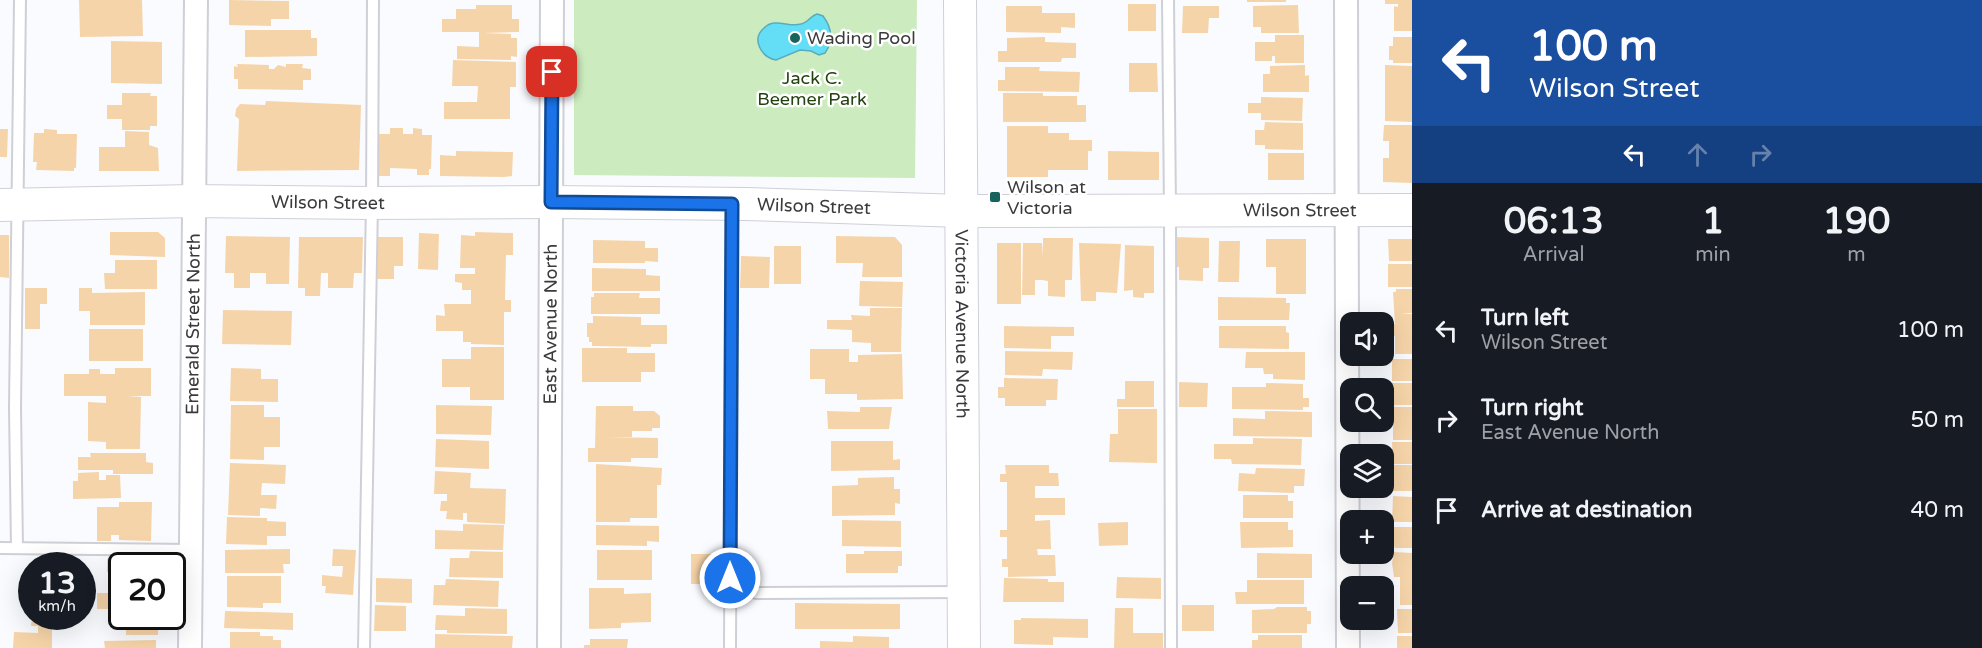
<!DOCTYPE html>
<meta charset="utf-8">
<style>
:root{--surface:#171b24;--page:#242831;--text:#f1f3f6;--muted:#9ea1a6}
body{margin:0;font-family:"Varela Round",sans-serif;background:var(--page);color:var(--text);height:100vh;display:flex;flex-direction:column;font-size:22px;white-space:nowrap}
*{box-sizing:border-box;margin:0}
p{font-size:20px;color:var(--muted)}
.icon{flex:none;width:33px;height:33px;fill:none;stroke:currentColor;stroke-width:2;stroke-linecap:round;stroke-linejoin:round}
.map{position:relative;flex:1;overflow:hidden}
.details{display:flex;flex-direction:column;background:var(--surface);width:570px}
.details>*{flex:none}
.banner{background:#1a4fa0;color:#fff;overflow:hidden}
.controls{position:absolute;left:1340px;top:312px;display:grid;gap:12px}
.controls a{display:grid;place-items:center;width:54px;height:54px;border-radius:12px;background:var(--surface);box-shadow:0 6px 24px #0002;font-size:30px}
.speed{position:absolute;left:18px;top:552px;display:flex;gap:12px;font-size:30px;font-weight:700;text-align:center}
.speed>*{display:grid;place-content:center;width:78px;height:78px;border-radius:50%;background:var(--surface);box-shadow:0 6px 24px #0002;line-height:1}
.speed small{font-size:15px;font-weight:400}
.speed .limit{border:3px solid #111;border-radius:9px;background:#fff;color:#111}
.pin{position:absolute;display:grid;place-items:center;width:51px;height:51px;color:#fff;margin:-26px;border-radius:12px;box-shadow:0 3px 9px #0006}
.me{position:absolute;width:66px;margin:-33px;rotate:0deg;stroke-linejoin:round;filter:drop-shadow(0 0 4px #0008)}
.turn{display:flex;align-items:center;gap:21px;height:126px;padding:0 18px;font-size:27px}
.turn .icon{width:78px;height:78px;stroke-width:2.5}
.turn b{display:block;font-size:42px;line-height:51px}
.lanes{display:flex;align-items:center;height:57px;padding:0 18px;background:#0003;justify-content:center;gap:30px;direction:ltr}
.lanes .off{opacity:.35}
.eta{display:flex;justify-content:space-evenly;align-items:center;height:102px;text-align:center}
.eta b{font-size:36px;font-weight:700;line-height:42px}
ul{padding:0;list-style:none}
li{display:flex;align-items:center;gap:18px;height:90px;padding:0 18px}
li div{flex:1}
li b{display:block;font-size:22px}
li em{font-style:normal}
main{display:flex;flex:1;min-height:0}
.map>svg:first-child{display:block}
.green{fill:#ccebbe}
.water{fill:#64def6;stroke:#57adbe;stroke-width:1.5}
.building{fill:#f6d4a9}
.lines{fill:none;stroke-linecap:round;stroke-linejoin:round}
.service-casing{stroke:#cfd0d7;stroke-width:14}
.minor-casing{stroke:#cfd0d7;stroke-width:26}
.secondary-casing{stroke:#cfd0d7;stroke-width:34}
.service{stroke:#fff;stroke-width:10}
.minor{stroke:#fff;stroke-width:22}
.secondary{stroke:#fff;stroke-width:32}
.route-casing{stroke:#114b97;stroke-width:15}
.route{stroke:#1a73e8;stroke-width:10}
.poi-dot{fill:#18645d;stroke:#fff;stroke-width:2}
.labels{text-anchor:middle;dominant-baseline:central;stroke-width:5;stroke-linejoin:round;paint-order:stroke}
.poi-label{font-size:18px;fill:#3a3a3d;stroke:#fff;text-anchor:start}
.park-label{font-size:18px;fill:#22420f;stroke:#fff}
.street-label{font-size:18px;fill:#3a3a3d;stroke:#fff}
</style>
<main>
<div class="map">
<svg width="1412" height="648" viewBox="0 0 1412 648">
<rect width="100%" height="100%" fill="#fafbff"/>
<path class="green" d="M574,0H917L915,178L574,175Z"/>
<path class="water" d="M817,14L823,16C832,28 834,40 825,53L819,55L811,51L800,50L776,60C761,57 751,39 764,28C775,17 789,28 801,24C808,23 810,16 817,14Z"/>
<path class="building" d="M79,0H142L143,36L80,37Z
M229,0L289,1V19H271V26L229,25Z
M1247,0H1286V2H1247Z
M1385,0H1412V31H1394V6L1398,7V4H1385Z
M1128,4H1156V31H1128Z
M476,5H512V19H519V32L484,33L511,34V38H517V57L511,56V60L457,59V46L479,47V32H442V19H456V9H476Z
M1298,5L1299,33H1261V27H1253V6Z
M1006,6H1042V13H1075V28L1061,27V33L1006,32Z
M1183,6H1219V18H1209L1208,33H1182Z
M245,30H311V38H317V56L245,57Z
M1275,35H1304V63H1275V56H1272V61H1255V42H1275Z
M1045,37V42L1076,43V58H1062L1061,62H998V51H1007V38Z
M1393,37H1412V63H1393V60H1389V46H1393Z
M111,41L162,42V84L111,83Z
M453,60L516,62V87H510V119H444V102H477L478,86H452Z
M1129,63H1157L1158,92H1129Z
M237,64L269,65V69H274L278,65L286,67V64H303L302,68L311,69V80H303V90L238,89V79H234V66L238,67Z
M1305,65V76L1309,75V92H1263V74H1270V66Z
M1385,65L1412,66V122L1385,121Z
M1005,67H1040L1039,71L1080,72L1079,92L998,91V80H1005Z
M122,93H151L150,96H157V126H150V130H122V119H107V105H122Z
M1003,93H1043V96H1077V105H1086V122H1003Z
M1261,97L1303,98L1302,121L1261,120V113H1248V103H1261Z
M266,101L361,105L359,170L237,171L239,119L235,116L236,109L240,104L265,105Z
M1265,122L1303,123V150L1265,149V145H1255V130H1264Z
M1384,125H1412V183L1383,182V158H1389V141H1383Z
M1007,126H1048V133H1069V140H1092V151H1088V170H1048V177H1007Z
M390,128H403V134H413V128L422,129V135H432L431,169H429V175H417V169L390,168V176H375V134H390Z
M0,129H8L7,157H0Z
M44,129L57,130V134H77L76,168H74V171L36,170L37,162H33L34,133H44Z
M125,131L149,132V145L158,148L159,171H99V147H125Z
M456,151L513,152L512,176L504,177L440,176V155L456,156Z
M1108,151L1159,152V180H1108Z
M1268,153H1304V180H1268Z
M110,232H158L165,238V257L110,255Z
M475,232L513,233V255H506L505,300H511V312H504V345L471,344V342H463V331H436V315L445,316L444,304H471V290H462V283L455,282V274H475V268H460L461,235L475,236Z
M419,233L439,234L438,270L418,269Z
M0,235H9V278L0,277Z
M226,236L290,237L289,284H266V273H250V288H234V273H225Z
M836,236L895,237L902,245V277H862L863,263H836Z
M299,237H363L362,273H354L353,288H328V273H321L320,296H305V288H298Z
M374,237H403V266H394V279H374Z
M1173,237L1209,238V268H1203V281L1179,280V267H1173Z
M1043,238H1073L1072,280H1065V297L1048,296V281L1042,280H1035V295H1022L1023,243H1042L1043,256Z
M1266,239H1306V294H1276V267H1266Z
M1388,239H1412V261H1389Z
M593,240L645,241V248H658V262L645,261V263H593Z
M1219,241H1240L1239,282H1218Z
M997,243H1021V304H997Z
M1079,243L1121,244L1117,293L1096,292V301H1081Z
M1125,245L1154,246V293H1144V298L1133,297V290L1124,291Z
M774,246H801V284H774Z
M741,256L770,257L769,288H740Z
M115,260H157V289H105L104,273H115Z
M1388,264H1412V287H1388Z
M592,268L646,269V275L660,276V291H592Z
M860,281L903,282L902,307L859,306Z
M25,288H47V304H40V329H25Z
M79,288H92V293L145,292V325H90V311H79Z
M1396,289H1412V313H1400L1412,314V354H1395V336H1387L1388,324H1395L1393,292H1396Z
M594,293H640L639,298H660V314H591V297H594Z
M1218,297L1286,298V303H1290L1289,320H1218Z
M870,308H902L901,352H871V343L852,342V330L827,329V320H852L851,315L870,316Z
M223,310L292,311L291,345L222,344Z
M593,316L641,317V325H667V344H651V347L592,346V342H589V337H587V323H593Z
M1004,326L1074,327V336H1051V349L1004,348Z
M1219,326H1286V332L1289,333V349L1219,348Z
M89,329H143V361H89Z
M471,347H504V400H470V387H442V359H471Z
M582,348H627V353H655V372H641V382H582Z
M810,349H849V362H858V355L902,354L903,399L857,400V394H825V379H810Z
M1005,351L1073,352L1072,370L1043,369L1042,376L1005,375Z
M1246,352H1305V380L1273,379V374H1264L1263,368H1245Z
M1392,359H1412V381H1392Z
M115,368H151V396H127L141,397L140,449H106V442L88,441V402L106,403V396H64V374H89V369H100V374H115Z
M231,368L261,369V379H278V402L230,401Z
M1004,378L1058,379L1057,400H1046V406H1005V398H998V387H1004Z
M1125,381H1154V407H1117V399H1125Z
M1179,382L1208,383L1207,407H1179Z
M1266,383L1303,384V398H1309V407H1303V410L1232,409V387H1266Z
M1392,383H1412V405H1392Z
M231,405H264V417H280V447H264V460L230,459Z
M436,405L492,406L491,435L436,434Z
M596,406H633V411H654L660,416V428H652V431H632V437H608L658,438V458H631V462H588V448H595Z
M860,407H892L889,429H828L827,411L860,412Z
M1393,407H1412V440H1393Z
M1118,409H1157V463L1109,462L1110,434H1118Z
M1265,411L1312,412V437L1233,436V418L1265,419Z
M1253,438L1302,439L1301,465L1232,464L1231,459H1214V444H1253Z
M436,439L489,441V469L435,467Z
M831,441H893V460L900,459V470L831,471Z
M1392,442H1412V464H1393Z
M90,453H146V462L153,463V474H113V470H78V457H91Z
M230,463L286,465L285,484L262,483L261,495H277L276,509L260,508V516L228,515Z
M596,464L662,468L661,485H657V518H630V522H596Z
M1005,465H1049V473H1058L1059,486H1035V498H1065V515H1035V521L1050,520L1051,549H1037L1038,555H1055L1056,576L1008,577V567H1002V559H1007V537H1000V530H1007V482H1000V474H1006Z
M1393,465H1412V491H1393V485H1385V468H1393Z
M1256,468L1305,469L1304,486H1294V493L1238,491L1239,473L1255,474Z
M435,471L471,473L470,488L506,489L505,524L467,522V513H463V520L446,519L447,511H440L441,501H447V494H434Z
M99,472V480H106V475H120L121,498L73,499V481H78V473Z
M894,477V489H900V504L895,503V515L832,516V486L858,485V478Z
M1243,495H1288V501H1293V518H1243Z
M1393,496L1412,497V522H1392Z
M119,502H152L151,541L119,540V535H111V541H97V507H119Z
M227,517L267,518V521L286,522V536H267V545L226,544Z
M842,520L901,521V547L842,546Z
M1128,522V545L1099,546L1098,523Z
M1240,522H1288V530H1293V547L1241,548Z
M463,524L504,525L503,550L435,549V530L463,531Z
M596,525L659,526V542L647,541V546L596,545Z
M1390,527H1412V548H1395L1390,536Z
M290,549V564H283L284,573H225V550Z
M333,549L356,550L353,595L325,593L326,586H322V575L342,577L343,566H332Z
M597,550H652V580H597Z
M470,551L503,552V578L449,577L450,558H469Z
M864,551H902V566H898V573H846V554H864Z
M127,552H156V566H122V572H107V559H127Z
M1394,552L1412,553V605H1400V577H1394L1392,563Z
M1257,553L1312,554V578H1257Z
M691,554H717L716,584H691Z
M227,576H281V603H263V608L227,607Z
M1117,577L1161,578V599L1116,598Z
M376,578L412,579V603L376,602Z
M1004,578L1048,579V582H1064V602H1003Z
M446,579L499,581L498,607L433,605L434,585H445Z
M1247,580H1304V604H1236L1235,592H1247Z
M589,588H624V594L651,593V622L621,623V628L589,629Z
M97,593H122V609H97Z
M795,603L900,604V629H795Z
M375,605L406,606V631H374Z
M1182,605H1214V631H1182Z
M1277,607H1307V611H1311V624H1307V633H1252V610L1274,609Z
M465,608L507,609V634L447,633V630H435L436,615L465,616Z
M1115,608H1133V633H1163V648H1114Z
M1397,609H1412V633H1398Z
M111,611H122V616H158V635H126V626L111,627Z
M225,611L293,613V630L224,628Z
M32,616H52V648H13L14,632L38,633V626H31Z
M1021,618L1088,619V638L1053,637V645L1014,644V620H1021Z
M230,632H260V636H273V640H281V648H230Z
M435,634L513,636L512,648H435Z
M1258,635H1302V648H1252V640H1258Z
M853,636L889,637V648H820V641L853,642Z
M1397,636H1412V648H1397Z
M590,639H628L627,648H584V645H590Z
M156,640V648H105L104,641Z"/>
<g class="lines">
<g class="service-casing">
<path id="service" d="M1168,0L1170,211L1171,648
M0,548L191,550
M17,548L15,408L20,0
M756,593L960,592
M364,648L372,203L373,0
M730,648L732,207"/>
</g>
<g class="minor-casing">
<g id="minor">
<path d="M1346,0L1348,648"/>
<path id="s1" d="M190,648L196,0"/>
<path id="s2" d="M549,648L552,0"/>
</g>
</g>
<g class="secondary-casing">
<g id="secondary">
<path id="s3" d="M960,0L964,648"/>
<path id="s4" d="M0,205L193,201L372,203L551,202L746,204L962,211L1412,210"/>
</g>
</g>
<use href="#service" class="service"/>
<use href="#minor" class="minor"/>
<use href="#secondary" class="secondary"/>
</g>
<g class="lines">
<g class="route-casing">
<path id="route" d="M552,72L551,202L732,204L730,578"/>
</g>
<use href="#route" class="route"/>
</g>
<g class="poi-dot">
<circle cx="795" cy="38" r="6"/>
<rect x="989" y="191" width="12" height="12" rx="3"/>
</g>
<g class="labels">
<g class="poi-label">
<text x="807" y="38">Wading Pool</text>
<text x="1007" y="187">Wilson at<tspan x="1007" dy="21">Victoria</tspan></text>
</g>
<g class="park-label">
<text x="812" y="78">Jack C.<tspan x="812" dy="21">Beemer Park</tspan></text>
</g>
<g class="street-label">
<text stroke="none"><textPath href="#s4" startOffset="328">Wilson Street</textPath></text>
<text stroke="none"><textPath href="#s4" startOffset="814">Wilson Street</textPath></text>
<text stroke="none"><textPath href="#s4" startOffset="1300">Wilson Street</textPath></text>
<text stroke="none"><textPath href="#s1" startOffset="324">Emerald Street North</textPath></text>
<text stroke="none"><textPath href="#s2" startOffset="324">East Avenue North</textPath></text>
<text stroke="none"><textPath href="#s3" startOffset="324">Victoria Avenue North</textPath></text>
</g>
</g>
</svg>
<div class="controls">
<a><svg class="icon" aria-label="sound" viewBox="0 0 24 24"><path d="M4 9h4l5-4v14l-5-4H4zM17 9q2 3 0 6"/></svg></a>
<a><svg class="icon" aria-label="search" viewBox="0 0 24 24"><circle cx="10" cy="10" r="6"/><path d="M15 15l6 6"/></svg></a>
<a><svg class="icon" aria-label="layers" viewBox="0 0 24 24"><path d="M12 4l9 5-9 5-9-5zM3 14l9 5 9-5"/></svg></a>
<a>+</a>
<a>−</a>
</div>
<div class="speed"><div>13<small>km/h</small></div><div class="limit">20</div></div>
<div class="pin" style="left:552px;top:72px;background:#d93025"><svg class="icon" aria-label="arrive" viewBox="0 0 24 24"><path d="M6 21V4h12l-3 4 3 4H6"/></svg></div>
<svg class="me" style="left:730px;top:578px" viewBox="-20 -20 40 40"><circle r="17" fill="#1a73e8" stroke="#fff" stroke-width="3"/><path d="M0-11L8 9 0 5-8 9z" fill="#fff"/></svg>
</div>
<section class="details">
<div class="banner">
<div class="turn"><svg class="icon" aria-label="left" viewBox="0 0 24 24"><path d="M17 20v-9H6M10 6l-5 5 5 5"/></svg><div><b>100 m</b>Wilson Street</div></div>
<div class="lanes"><svg class="icon" aria-label="left" viewBox="0 0 24 24"><path d="M17 20v-9H6M10 6l-5 5 5 5"/></svg><svg class="icon off" aria-label="ahead" viewBox="0 0 24 24"><path d="M12 20V5M6 11l6-6 6 6"/></svg><svg class="icon off" aria-label="right" viewBox="0 0 24 24"><path d="M7 20v-9h11M14 6l5 5-5 5"/></svg></div>
</div>
<div class="eta">
<div><b>06:13</b><p>Arrival</p></div>
<div><b>1</b><p>min</p></div>
<div><b>190</b><p>m</p></div>
</div>
<ul>
<li><svg class="icon" aria-label="left" viewBox="0 0 24 24"><path d="M17 20v-9H6M10 6l-5 5 5 5"/></svg><div><b>Turn left</b><p>Wilson Street</p></div><em>100 m</em></li>
<li><svg class="icon" aria-label="right" viewBox="0 0 24 24"><path d="M7 20v-9h11M14 6l5 5-5 5"/></svg><div><b>Turn right</b><p>East Avenue North</p></div><em>50 m</em></li>
<li><svg class="icon" aria-label="arrive" viewBox="0 0 24 24"><path d="M6 21V4h12l-3 4 3 4H6"/></svg><div><b>Arrive at destination</b></div><em>40 m</em></li>
</ul>
</section>
</main>
